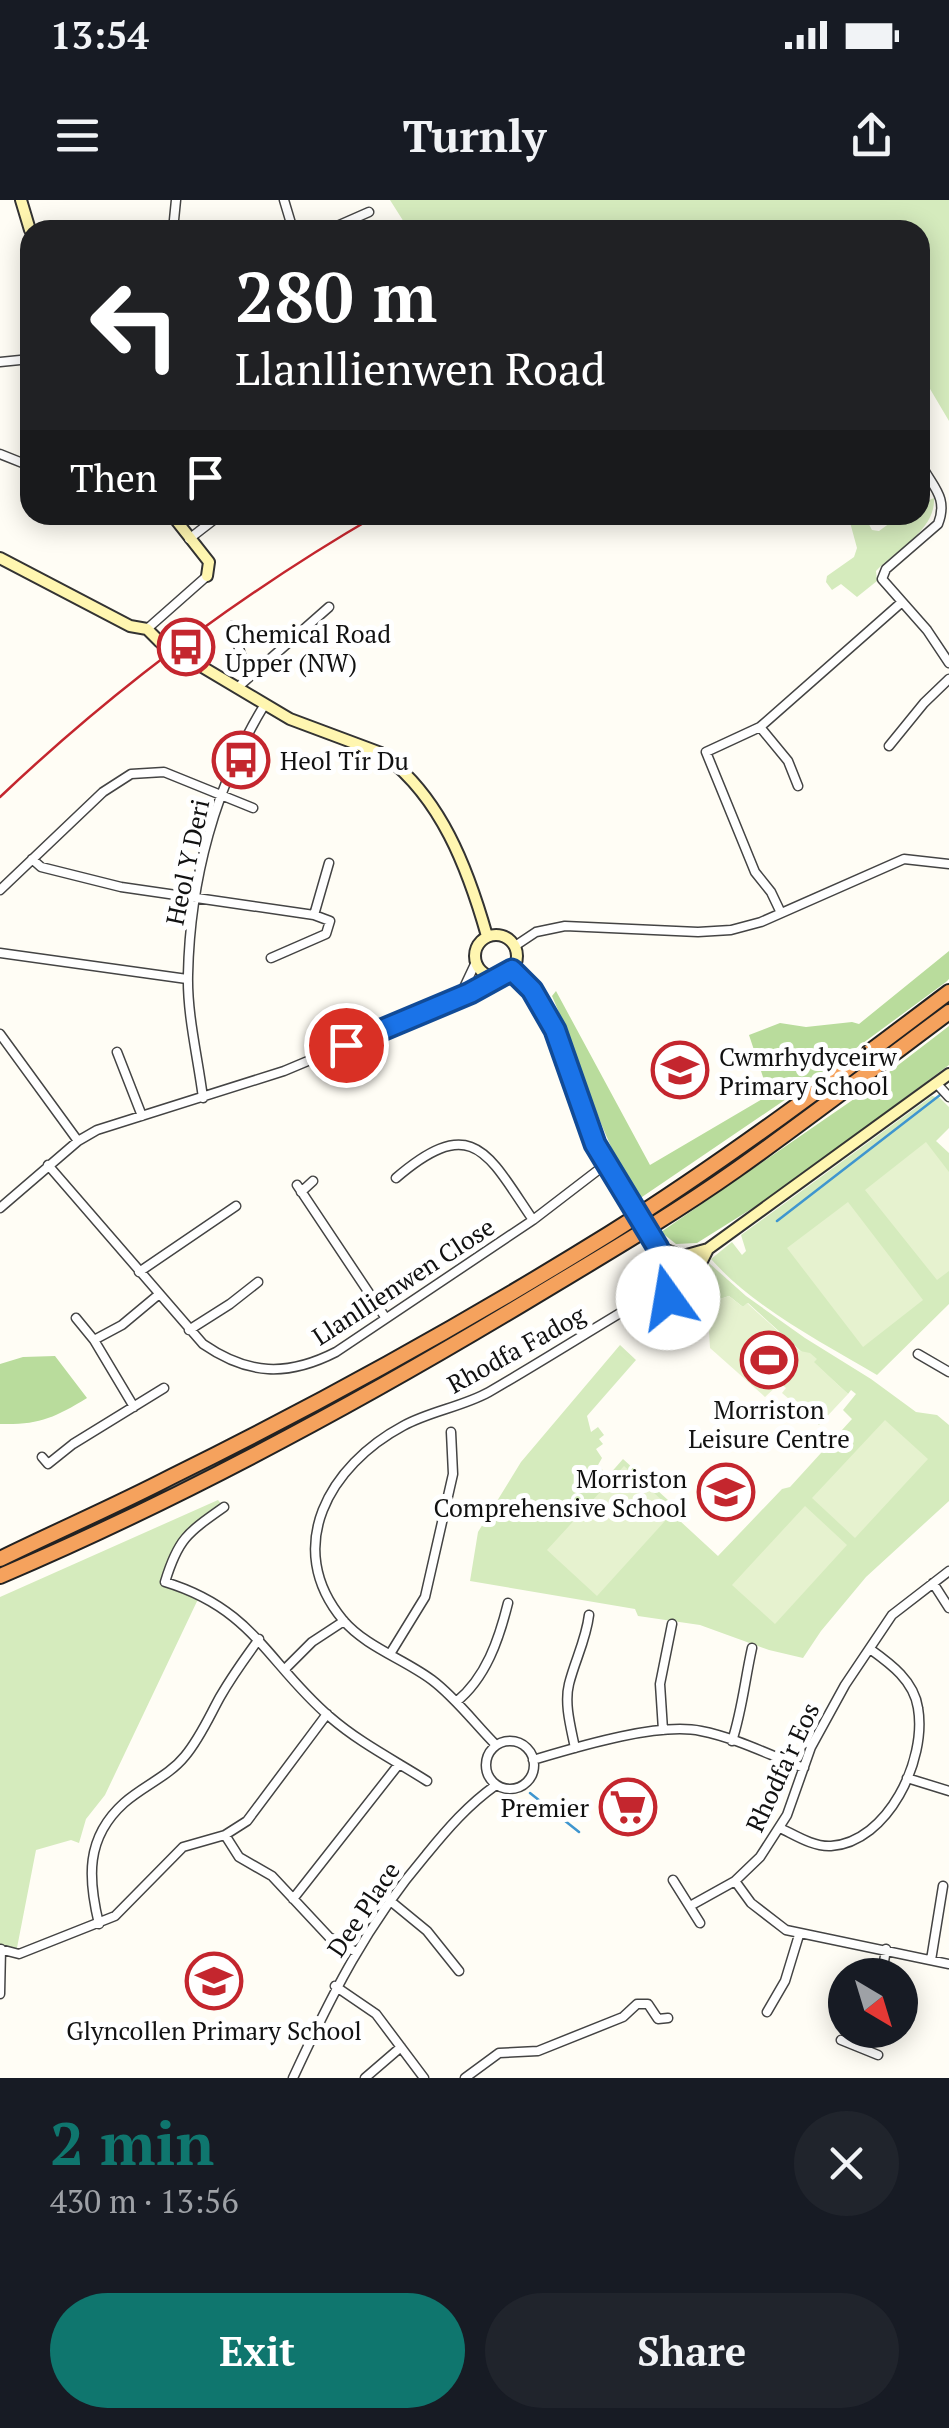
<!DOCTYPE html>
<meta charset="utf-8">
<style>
:root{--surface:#171b24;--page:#20242c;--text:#f1f3f6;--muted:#9ea1a6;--accent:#0f766e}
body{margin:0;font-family:"PT Serif",serif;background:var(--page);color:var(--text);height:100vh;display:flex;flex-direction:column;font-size:38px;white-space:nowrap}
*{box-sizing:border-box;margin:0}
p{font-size:32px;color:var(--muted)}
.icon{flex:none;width:55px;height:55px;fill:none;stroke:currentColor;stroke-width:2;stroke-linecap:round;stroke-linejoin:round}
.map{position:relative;height:1878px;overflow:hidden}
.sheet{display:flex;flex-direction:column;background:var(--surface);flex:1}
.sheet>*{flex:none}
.guide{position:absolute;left:20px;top:20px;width:910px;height:305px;border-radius:30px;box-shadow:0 5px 25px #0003;background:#202124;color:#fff;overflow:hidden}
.needle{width:65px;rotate:142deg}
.buttons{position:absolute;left:828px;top:1758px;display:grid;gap:20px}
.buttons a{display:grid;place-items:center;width:90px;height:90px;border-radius:50%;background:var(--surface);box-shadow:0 5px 25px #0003;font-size:50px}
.pin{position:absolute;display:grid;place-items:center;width:85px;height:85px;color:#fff;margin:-42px;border:5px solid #fff;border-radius:50%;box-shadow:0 2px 10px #0007}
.me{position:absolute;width:110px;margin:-55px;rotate:347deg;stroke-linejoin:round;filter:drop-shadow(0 0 8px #0008)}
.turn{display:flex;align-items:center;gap:35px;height:210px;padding:0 50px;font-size:45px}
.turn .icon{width:130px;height:130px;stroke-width:2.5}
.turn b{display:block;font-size:70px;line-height:85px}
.then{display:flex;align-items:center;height:95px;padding:0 50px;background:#0003;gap:20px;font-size:38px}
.round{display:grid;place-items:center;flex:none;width:105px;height:105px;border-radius:52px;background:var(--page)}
.head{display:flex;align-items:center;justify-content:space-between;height:170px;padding:0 50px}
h1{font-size:60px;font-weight:700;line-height:75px;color:var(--accent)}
.primary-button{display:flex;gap:20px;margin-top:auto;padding:20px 50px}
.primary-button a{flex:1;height:115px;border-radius:60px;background:var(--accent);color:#fff;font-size:40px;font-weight:700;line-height:115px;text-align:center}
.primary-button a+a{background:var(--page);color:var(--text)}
.status{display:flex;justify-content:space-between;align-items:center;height:70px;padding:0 50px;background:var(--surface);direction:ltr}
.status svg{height:28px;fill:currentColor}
header{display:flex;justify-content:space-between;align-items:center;height:130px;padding:0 50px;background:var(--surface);font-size:45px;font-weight:700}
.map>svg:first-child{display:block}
.green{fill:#d5ebbd}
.forest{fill:#b9dc9c}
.pitch{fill:#e6f2cf}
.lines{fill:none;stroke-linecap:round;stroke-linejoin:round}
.stream{stroke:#3f96cf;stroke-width:2.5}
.street-casing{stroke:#444;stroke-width:11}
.secondary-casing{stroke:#333;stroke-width:14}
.highway-casing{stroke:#222;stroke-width:18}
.street{stroke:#fff;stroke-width:8}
.secondary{stroke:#fff6b0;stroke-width:10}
.highway{stroke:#f5a25d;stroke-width:14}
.rail{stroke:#c4262e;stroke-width:2.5}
.secondary-bridge-casing{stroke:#333;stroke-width:14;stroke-linecap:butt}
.secondary-bridge{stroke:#fff6b0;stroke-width:10}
.route-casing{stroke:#114b97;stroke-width:25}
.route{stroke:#1a73e8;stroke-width:18}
.labels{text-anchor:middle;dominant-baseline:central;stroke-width:10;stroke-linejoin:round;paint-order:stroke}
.poi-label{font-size:25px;fill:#111;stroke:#fff;text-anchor:start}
.street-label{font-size:25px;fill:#111;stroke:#fff}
</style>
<div class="status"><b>13:54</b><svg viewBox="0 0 49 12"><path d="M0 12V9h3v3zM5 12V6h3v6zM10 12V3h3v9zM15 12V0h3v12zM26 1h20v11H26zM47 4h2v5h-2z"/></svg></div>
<header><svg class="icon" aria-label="menu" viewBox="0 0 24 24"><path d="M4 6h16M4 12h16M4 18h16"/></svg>Turnly<svg class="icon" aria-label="share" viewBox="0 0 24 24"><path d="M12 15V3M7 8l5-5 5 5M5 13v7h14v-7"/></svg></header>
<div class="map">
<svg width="949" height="1878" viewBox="0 0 949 1878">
<rect width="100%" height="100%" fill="#fffdf5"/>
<path class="green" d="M390,0H949V221L920,172V30H409Z
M934,298C936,330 896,350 876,371L877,381L857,397L841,384L832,390L826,382L827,376L854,357L857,348L848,315H864L872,330L879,331L901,315H920V304Z
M932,896L940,898L949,907V928L936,941L949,953V1104L877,1175C821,1142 753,1107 711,1059L732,1042L742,1055L746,1051L741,1035Z
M709,1063L746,1096L805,1138L871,1179L916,1212L937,1215L949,1225V1301L866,1377L821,1431L803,1458L769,1450L700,1425L638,1416L635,1409L470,1381L478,1332L521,1262L620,1145L636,1160L587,1216L591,1232L598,1227L604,1235L599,1239L603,1244L596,1249L602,1258L598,1265L608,1276L623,1259L680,1311V1321L718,1356L782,1289L790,1287L852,1219L843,1210L856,1194L851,1190L848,1194L748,1103L743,1107L729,1096L714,1101L708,1099Z
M654,1104L672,1109L683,1108L685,1115H690L685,1120L690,1134L679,1148L674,1144L669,1123L638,1131L632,1115Z
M218,1300L224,1307L191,1330L166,1382L200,1395L105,1595L86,1619L79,1643L71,1640L36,1650L16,1753L0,1749V1397Z"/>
<path class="forest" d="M949,751V779L946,782L795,893L639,999C599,936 582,864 552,796L556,791L650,965L769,895L749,835L780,823L806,827L852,822L859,824Z
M949,826V865L775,994L697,1043L676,1044L661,1032L854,899Z
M55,1156L87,1198C54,1218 39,1225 0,1224V1164L23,1157Z"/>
<path class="pitch" d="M926,942L949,972V1071L937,1080L865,990Z
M848,1002L923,1100L863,1147L787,1048Z
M729,1096L743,1107L747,1103L800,1151L810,1153L817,1159L814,1162L848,1194L819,1225L782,1193L786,1188L780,1183L765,1197L710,1148L708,1116L714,1115L710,1110L714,1101Z
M885,1220L928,1259L855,1338L812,1298Z
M624,1266L674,1311L597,1396L547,1350Z
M805,1306L847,1345L775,1424L732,1385Z"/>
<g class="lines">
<path class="stream" d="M777,1021L940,895
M530,1593L579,1632"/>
<g class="street-casing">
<path id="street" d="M284,0L293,30
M173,30L176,0
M328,30L369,12
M0,162L30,159
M0,254L30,266
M920,262C931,286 949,296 938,324L886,369L882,379L927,430L949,463
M189,339L220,315
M232,426L248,477
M147,429L207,376
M237,488L329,407
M760,527L706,552L755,672L771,692L781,713
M889,546L924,503L949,479
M798,586L788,561L760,527L902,402
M32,659L41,667L121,687L314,715L330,721L326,734L271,758
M0,690L103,592L131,574L164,572L253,608
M314,715L329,663
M515,746L536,732L565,726L698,732L731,730L761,722L904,659L949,664
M0,753L187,779
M460,796L476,762
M0,834L78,941
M117,852L142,916
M937,884L949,897
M203,898C198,858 187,815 188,775C190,680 215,586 265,504
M48,965L203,1144C248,1175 287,1177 336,1152L533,1020L606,964
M396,978C473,912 488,954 533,1020
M297,985L385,1117
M301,992L313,981
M0,1008L78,941L97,930L284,871L470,793L496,777
M139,1072L236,1006
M76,1118L94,1140L134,1207
M189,1130L230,1104L258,1082
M94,1140L122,1125L158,1095
M918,1154L949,1172
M42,1257L48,1264L73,1244L164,1188
M224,1307C187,1333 178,1339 165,1382C254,1409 268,1464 330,1517C360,1543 394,1560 427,1581
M933,1383L949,1408
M390,1454L425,1397L453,1274L451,1232
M286,1468L312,1442L344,1421
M456,1502C486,1478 499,1439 508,1403
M663,1530L660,1484L672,1424
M732,1541C742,1511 745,1479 752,1448
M486 1565a24 24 0 1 1 48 0a24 24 0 1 1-48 0Z
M496,1545C475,1524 456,1498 432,1480C404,1459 366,1447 343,1420C282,1347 330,1265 403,1226C430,1211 462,1207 489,1192C546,1159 602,1123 659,1090
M575,1548C571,1528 564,1504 569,1484C575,1460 586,1440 589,1415
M533,1560C577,1547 658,1522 701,1531C737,1538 771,1556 804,1568
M907,1578L949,1591
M780,1628C795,1635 813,1647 831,1646C888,1642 927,1560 918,1508C914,1481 891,1464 870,1449
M225,1635L239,1657L272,1676L329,1737L356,1752
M673,1680L700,1723
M735,1681L751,1703L786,1730L949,1764
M293,1699L399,1564
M388,1699L427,1731L459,1771
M690,1706L735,1681L760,1657L787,1615L811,1547L845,1485L892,1415L949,1371
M99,1724C88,1679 85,1638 124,1603C143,1586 169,1576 185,1556C200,1538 209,1517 220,1497C232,1476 245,1458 259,1439
M0,1749L19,1754L115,1716L183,1647L225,1635L247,1621L327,1514
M931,1760L943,1686
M882,1775L886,1749
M335,1786L376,1814L424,1878
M0,1794L1,1749
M767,1812L785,1781L799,1735
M841,1840L878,1855
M861,1847L870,1830
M293,1878C331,1796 367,1724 426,1655C448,1628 468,1605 496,1585
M365,1878L401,1847
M465,1878L499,1853L538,1851L623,1817L637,1804H648L658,1819L668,1818"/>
</g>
<g class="secondary-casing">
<path id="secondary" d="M21,0L30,30
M172,315L209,362L207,376
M0,358L130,426L147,429L160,442
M194,462L290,519L381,553C441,596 468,669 487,736
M475 756a21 21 0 1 1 42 0a21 21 0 1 1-42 0Z
M512,770C558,804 574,887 593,939C599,954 607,968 615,981
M708,1049L698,1069L700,1079L694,1093L677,1100L660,1092L656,1078L658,1047L683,1056L708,1049L949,874"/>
</g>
<g class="highway-casing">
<path id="highway" d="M0,1359C57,1331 115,1306 171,1277C321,1203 467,1122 609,1034C727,960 838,876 949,792
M0,1376C181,1299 356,1204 524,1103C595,1060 668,1018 736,970C808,919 878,865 949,812"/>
</g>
<use href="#street" class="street"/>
<use href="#secondary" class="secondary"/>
<use href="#highway" class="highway"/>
<path class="rail" d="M0,597C114,489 241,394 377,315"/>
<g class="secondary-bridge-casing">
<path id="secondary-bridge" d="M160,442L194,462
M615,981L658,1047"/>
</g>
<use href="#secondary-bridge" class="secondary-bridge"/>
</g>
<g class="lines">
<g class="route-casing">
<path id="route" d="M346,845L470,793L512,770L532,790L555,830L595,944L658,1048L656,1083L668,1098"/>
</g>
<use href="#route" class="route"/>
</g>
<defs>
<g id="bus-ring" transform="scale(2.875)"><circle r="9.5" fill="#fff" stroke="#c4262e" stroke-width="1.5"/><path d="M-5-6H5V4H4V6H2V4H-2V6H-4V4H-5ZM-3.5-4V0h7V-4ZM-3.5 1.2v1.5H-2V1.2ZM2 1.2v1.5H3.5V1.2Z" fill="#c4262e"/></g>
<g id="school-ring" transform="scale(2.875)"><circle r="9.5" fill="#fff" stroke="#c4262e" stroke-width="1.5"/><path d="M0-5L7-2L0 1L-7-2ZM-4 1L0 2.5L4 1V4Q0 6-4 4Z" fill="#c4262e"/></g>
<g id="stadium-ring" transform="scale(2.875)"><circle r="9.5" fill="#fff" stroke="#c4262e" stroke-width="1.5"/><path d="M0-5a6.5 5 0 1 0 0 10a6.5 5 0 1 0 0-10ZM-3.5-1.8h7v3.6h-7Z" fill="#c4262e"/></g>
<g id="supermarket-ring" transform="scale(2.875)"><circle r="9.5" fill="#fff" stroke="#c4262e" stroke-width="1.5"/><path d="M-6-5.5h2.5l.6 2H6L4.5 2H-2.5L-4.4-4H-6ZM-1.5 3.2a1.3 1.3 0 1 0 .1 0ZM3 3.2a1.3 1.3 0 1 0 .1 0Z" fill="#c4262e"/></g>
</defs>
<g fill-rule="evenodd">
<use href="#bus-ring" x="186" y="447"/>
<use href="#bus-ring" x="241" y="560"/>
<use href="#school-ring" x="680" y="870"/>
<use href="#stadium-ring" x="769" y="1160"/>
<use href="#school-ring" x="726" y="1292"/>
<use href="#supermarket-ring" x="628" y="1607"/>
<use href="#school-ring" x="214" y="1781"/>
</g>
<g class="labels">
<g class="poi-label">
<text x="225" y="433">Chemical Road<tspan x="225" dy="29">Upper (NW)</tspan></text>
<text x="280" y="560">Heol Tir Du</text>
<text x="719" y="856">Cwmrhydyceirw<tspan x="719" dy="29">Primary School</tspan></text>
<text x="769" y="1209" text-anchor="middle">Morriston<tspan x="769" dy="29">Leisure Centre</tspan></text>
<text x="687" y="1278" text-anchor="end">Morriston<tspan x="687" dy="29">Comprehensive School</tspan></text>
<text x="589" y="1607" text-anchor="end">Premier</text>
<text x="214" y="1830" text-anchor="middle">Glyncollen Primary School</text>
</g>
<g class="street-label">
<text transform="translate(187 662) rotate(-78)">Heol Y Deri</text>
<text transform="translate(403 1081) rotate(-33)">Llanllienwen Close</text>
<text transform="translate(516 1149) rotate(-29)">Rhodfa Fadog</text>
<text transform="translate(782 1567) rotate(-65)">Rhodfa'r Eos</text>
<text transform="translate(363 1709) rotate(-56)">Dee Place</text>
</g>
</g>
</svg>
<div class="buttons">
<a><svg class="needle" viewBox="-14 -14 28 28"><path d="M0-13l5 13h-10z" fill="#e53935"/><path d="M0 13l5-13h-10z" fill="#9ea1a6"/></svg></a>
</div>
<div class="pin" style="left:346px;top:845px;background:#d93025"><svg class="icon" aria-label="arrive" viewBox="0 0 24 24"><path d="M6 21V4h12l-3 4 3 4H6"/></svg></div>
<svg class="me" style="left:668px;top:1098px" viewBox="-20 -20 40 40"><circle r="19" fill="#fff"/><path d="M0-13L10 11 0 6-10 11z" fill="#1a73e8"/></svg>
<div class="guide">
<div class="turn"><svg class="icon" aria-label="left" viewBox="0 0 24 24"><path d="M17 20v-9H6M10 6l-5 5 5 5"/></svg><div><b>280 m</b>Llanllienwen Road</div></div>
<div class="then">Then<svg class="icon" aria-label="arrive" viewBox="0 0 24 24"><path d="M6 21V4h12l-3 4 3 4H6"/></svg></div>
</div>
</div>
<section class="sheet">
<div class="head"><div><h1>2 min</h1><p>430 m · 13:56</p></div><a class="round"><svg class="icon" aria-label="close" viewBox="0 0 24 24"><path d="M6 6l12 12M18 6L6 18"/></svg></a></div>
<div class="primary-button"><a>Exit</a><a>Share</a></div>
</section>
